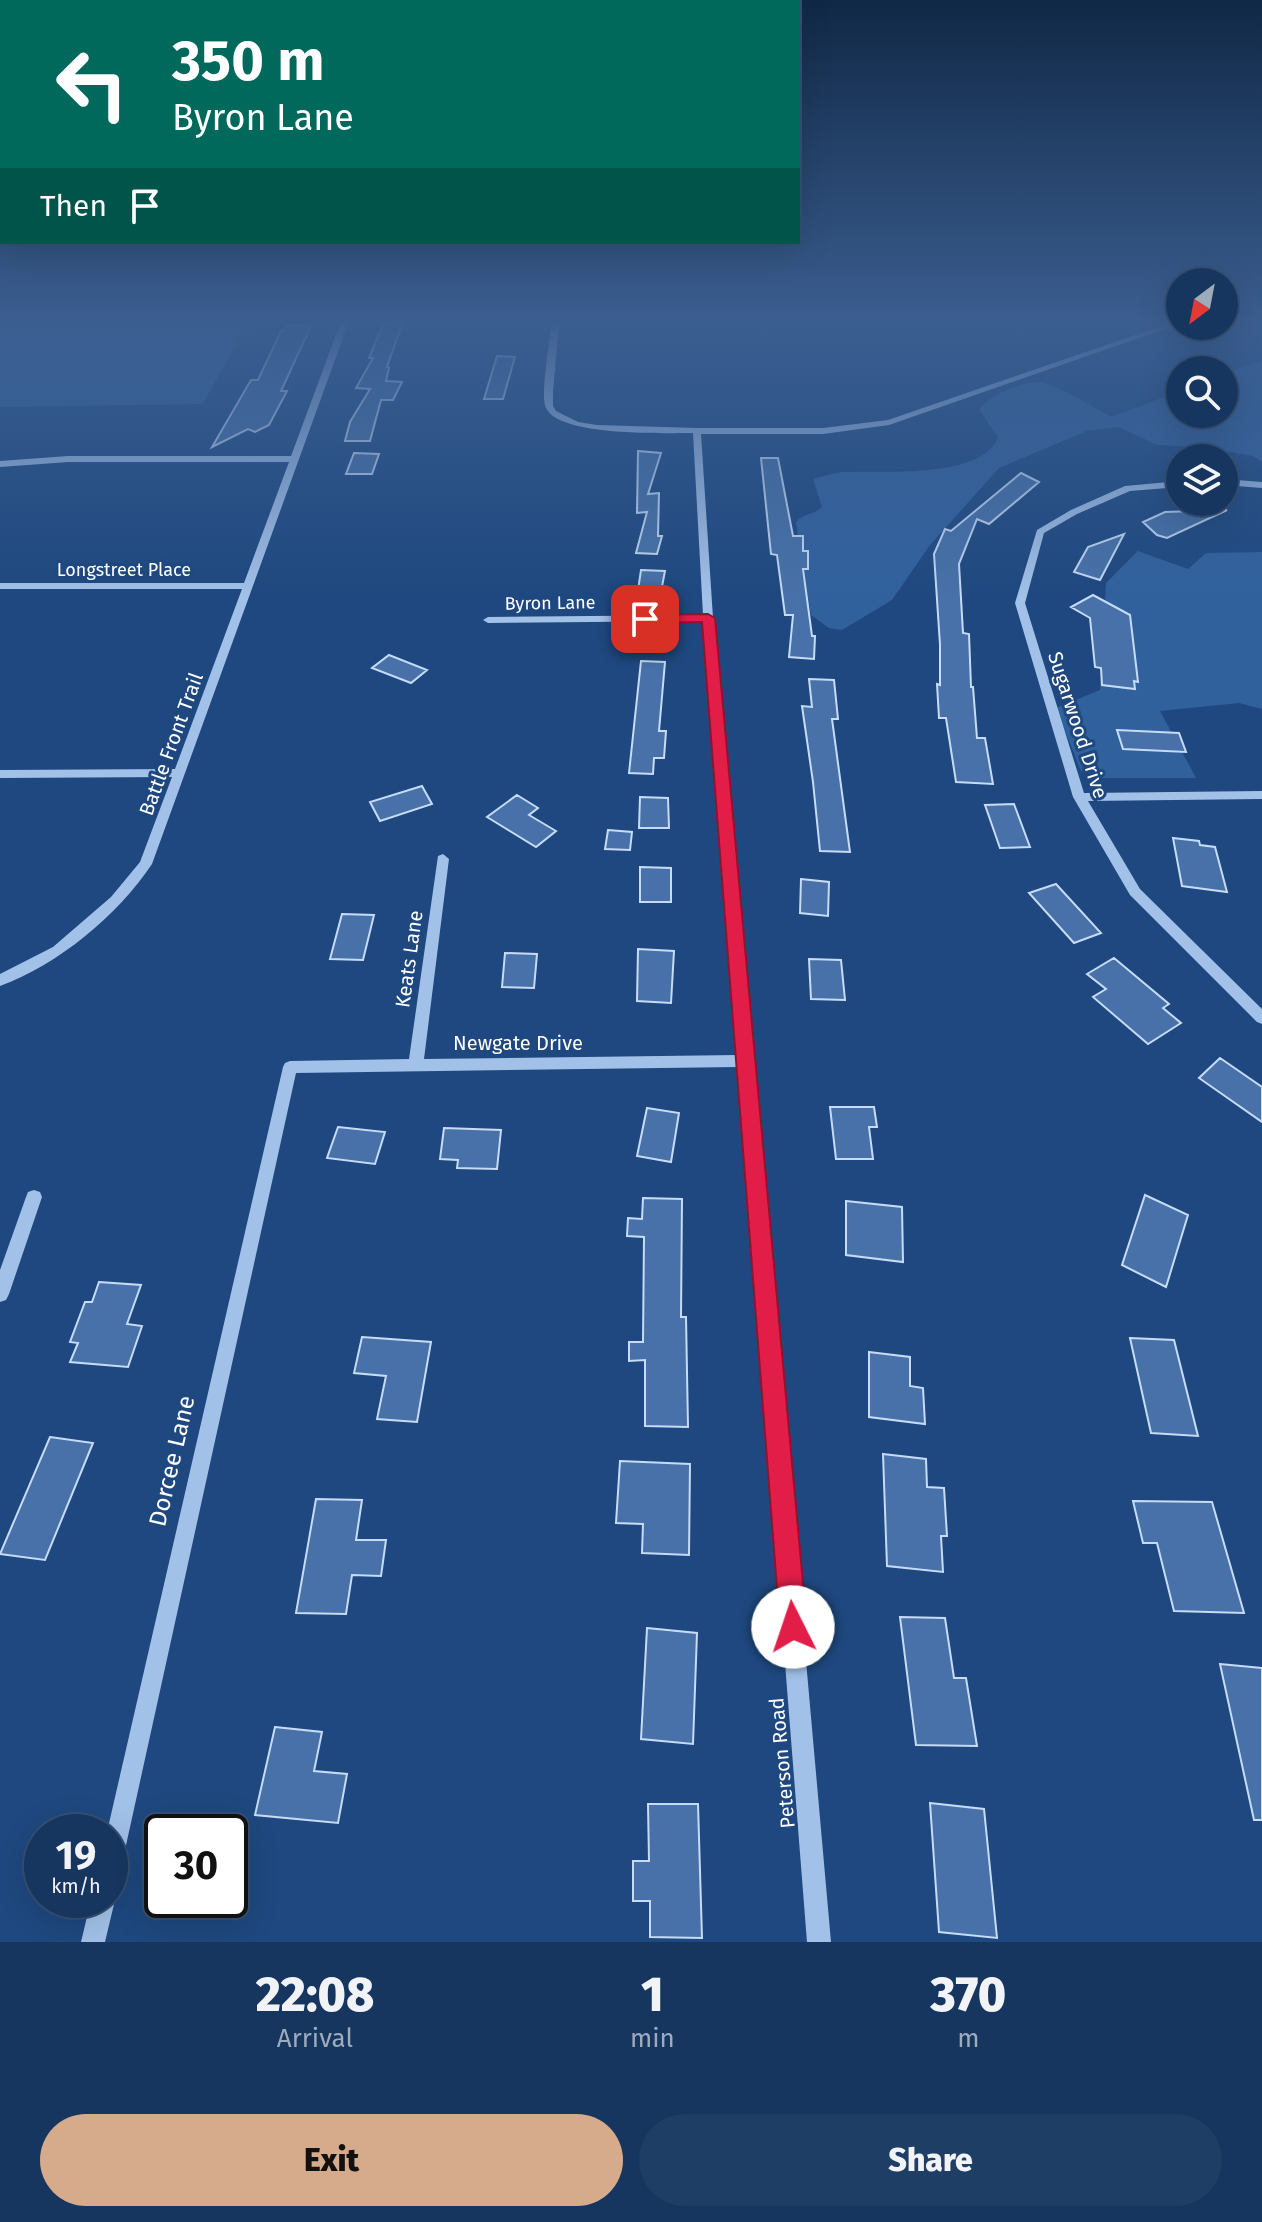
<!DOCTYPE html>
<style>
:root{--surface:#16365f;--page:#1f3e65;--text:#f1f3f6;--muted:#9eabbd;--line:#355074;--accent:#d6ab8b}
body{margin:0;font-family:"Fira Sans",sans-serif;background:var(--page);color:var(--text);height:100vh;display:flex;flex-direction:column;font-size:30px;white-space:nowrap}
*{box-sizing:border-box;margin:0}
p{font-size:26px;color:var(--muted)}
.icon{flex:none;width:44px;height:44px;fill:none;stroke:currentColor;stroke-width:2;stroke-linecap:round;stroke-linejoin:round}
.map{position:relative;height:1942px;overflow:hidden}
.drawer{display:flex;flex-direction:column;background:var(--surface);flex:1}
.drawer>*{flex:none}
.hud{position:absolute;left:0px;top:0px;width:800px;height:244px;box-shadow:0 8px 32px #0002,0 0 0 2px var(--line);background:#00695c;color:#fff;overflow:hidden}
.needle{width:52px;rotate:212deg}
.controls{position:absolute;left:1166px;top:268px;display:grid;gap:16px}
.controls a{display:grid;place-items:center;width:72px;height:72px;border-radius:50%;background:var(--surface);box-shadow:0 8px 32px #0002,0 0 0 2px var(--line);font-size:40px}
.speed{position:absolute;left:24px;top:1814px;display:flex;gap:16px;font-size:40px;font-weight:700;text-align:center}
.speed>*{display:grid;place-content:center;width:104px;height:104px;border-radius:50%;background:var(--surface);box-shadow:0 8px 32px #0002,0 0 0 2px var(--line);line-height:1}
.speed small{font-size:20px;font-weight:400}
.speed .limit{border:4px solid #111;border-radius:12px;background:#fff;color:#111}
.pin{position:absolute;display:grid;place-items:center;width:68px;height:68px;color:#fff;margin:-34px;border-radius:16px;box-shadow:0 4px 12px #0006}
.me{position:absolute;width:88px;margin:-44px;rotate:356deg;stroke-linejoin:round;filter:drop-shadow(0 0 6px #0008)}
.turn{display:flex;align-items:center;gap:28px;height:168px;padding:0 40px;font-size:36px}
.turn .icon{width:104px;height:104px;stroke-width:2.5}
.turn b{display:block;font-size:56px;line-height:68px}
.then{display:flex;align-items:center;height:76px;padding:0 40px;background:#0003;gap:16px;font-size:30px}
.eta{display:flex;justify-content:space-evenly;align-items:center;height:136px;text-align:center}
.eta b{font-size:48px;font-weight:800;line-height:56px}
.button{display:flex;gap:16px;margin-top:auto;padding:16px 40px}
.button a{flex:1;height:92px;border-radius:48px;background:var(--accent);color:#111;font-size:32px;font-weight:800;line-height:92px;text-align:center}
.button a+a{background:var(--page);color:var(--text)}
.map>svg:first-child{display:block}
.green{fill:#31619d}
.building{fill:#4771a8;stroke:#c6dbf6;stroke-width:2}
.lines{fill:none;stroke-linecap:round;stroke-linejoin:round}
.minor{fill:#a2c1e8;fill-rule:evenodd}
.route{fill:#e11d48;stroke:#92132f;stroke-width:2}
.labels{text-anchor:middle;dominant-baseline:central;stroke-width:6;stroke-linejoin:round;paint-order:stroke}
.far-street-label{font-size:18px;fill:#fff;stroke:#1e487f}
.street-label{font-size:20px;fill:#fff;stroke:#1e487f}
.near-street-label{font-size:24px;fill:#fff;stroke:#1e487f}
</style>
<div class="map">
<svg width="1262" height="1942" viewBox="0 0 1262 1942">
<rect width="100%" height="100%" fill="#1e487f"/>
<path class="green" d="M0,324H247L203,404L0,407Z
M1262,360V462L1253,456L1208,448L1157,445L1119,427L1087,431L999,468L930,545L892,600L842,630L829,628L811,615L796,522C804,513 814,515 822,507L813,479C823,476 834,473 844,472C882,470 982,480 998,437L979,410C989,395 1023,380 1042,383C1057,385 1096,409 1112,417L1180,391V414H1224V374Z
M1138,551L1188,569L1206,553L1262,552V709L1239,703L1160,711L1196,778H1098L1081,771L1056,708L1100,690L1106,583Z"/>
<path class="building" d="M383,324H402L387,367L389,368L386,381L402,382L393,400H381L370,441H345L350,422L370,389L356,388L373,358H369Z
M288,325L311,326L281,391H287L269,425L255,432L248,429L212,447L251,380H258L281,331H284Z
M497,356L515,357L503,399H484Z
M638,451L661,453L648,494L659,493L658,536H662L657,554L636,553L647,512L637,513Z
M354,453L379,454L372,474H346Z
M761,458H778L793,536H803V551H808V569H803L812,636H815L814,659L789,657L793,615H785L777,555L771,554Z
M1021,473L1039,482L989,524L977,519L959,564L963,633L969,634L971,687H973L977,738H985L993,784L956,782L946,718H939L937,684L940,685V645L934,554L945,529L951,531Z
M1227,510L1167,538L1157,535L1143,522L1165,512Z
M1124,534L1100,580L1074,572L1088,547Z
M641,570L665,571L661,592L638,590Z
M1093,595L1130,615L1138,682L1134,681L1135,689L1102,685L1101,668L1095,667L1090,618L1071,607Z
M389,655L427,670L411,683L372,668Z
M641,661L665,662L659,731H666L664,758H654L653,774L629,773Z
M809,679L834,680L838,719H832L850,852L820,851L813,782L802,706L812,707Z
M1117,730L1179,733L1186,752L1123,749Z
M422,786L432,804L380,821L370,802Z
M517,795L538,808L529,815L556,831L536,847L487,817Z
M640,797L668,798L669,828H639Z
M1014,804L1030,847L1000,848L985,805Z
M608,830L632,832L630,850L605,849Z
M1173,838L1199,841L1200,845L1215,847L1227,892L1182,886Z
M640,867L671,868V902H640Z
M801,879L829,882L828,916L800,913Z
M1056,884L1101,933L1074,943L1029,893Z
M342,914L374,915L363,960L330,959Z
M638,949L674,951L671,1003L637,1001Z
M505,953L537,954L534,988L502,987Z
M1114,958L1169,1004L1163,1008L1181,1023L1148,1044L1093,997L1106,989L1087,974Z
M809,959L841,960L845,1000L811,999Z
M1220,1058L1262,1087V1122L1199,1078Z
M830,1107H874L877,1127H869L873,1159H836Z
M647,1108L679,1113L671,1162L637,1156Z
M338,1127L385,1132L375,1164L327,1158Z
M444,1128L501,1130L497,1169L457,1168L458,1160L440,1159Z
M1145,1195L1188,1215L1166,1287L1122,1265Z
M643,1198L682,1199L681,1317H686L688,1427L645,1426V1360L629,1361V1342H643L644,1237L627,1236L628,1218L642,1219Z
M846,1201L902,1207L903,1262L846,1255Z
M99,1282L141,1285L127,1324L142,1326L128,1367L70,1362L78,1343L70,1342L85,1302H92Z
M362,1337L431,1342L417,1422L377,1419L386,1376L354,1373Z
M1130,1338L1174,1340L1198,1436L1151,1433Z
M869,1352L910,1357V1386L923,1388L925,1424L869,1417Z
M50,1437L93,1443L45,1560L0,1554Z
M883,1454L926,1459L927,1487L944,1488L947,1536H941L943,1572L887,1566Z
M620,1461L690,1464L689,1555L642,1553L643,1524L616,1523Z
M316,1499L362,1500L356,1540H386L381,1576L352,1575L346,1614L296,1613Z
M1133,1501L1212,1502L1244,1613L1174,1611L1157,1543H1143Z
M900,1617L945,1618L954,1678H966L977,1746L916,1745Z
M647,1628L697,1633L693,1744L641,1739Z
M1220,1664L1262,1668V1820H1254Z
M275,1727L322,1732L314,1771L347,1774L338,1823L255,1815Z
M930,1803L984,1809L997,1938L939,1932Z
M648,1804H698L702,1938L650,1937V1901H633V1861H649Z"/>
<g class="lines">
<path class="minor" d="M340,324H348L152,864C118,915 58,965 0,986V974L53,947L111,897L140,862L172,777L0,778V770L175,769L242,589H0V583H244L289,462H68L0,467V461L68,456H291Z
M551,324H559L553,392V406L556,411L578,422L597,425L697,428H823L888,420L1167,324H1179L889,425L823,434H701L713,618L752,1057L754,1061L753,1064L831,1942H807L738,1067L296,1073L121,1868L118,1876L110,1879V1832H107L283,1067L285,1063L290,1061L409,1059L438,856L443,854L449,859L424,1059L737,1055L703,621L488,623L483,620L488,617L703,615L693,433C665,433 552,437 545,405C541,391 550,342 551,324Z
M1224,479L1262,482V488L1224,485Z
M1180,481V487L1130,491L1077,514L1044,533L1025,603L1084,793L1262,791V799L1088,801L1140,889L1262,1009V1024L1257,1022L1130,895L1073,797L1015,603L1037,530L1071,510L1125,486Z
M34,1190L40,1192L42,1197L9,1294L6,1300L0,1302V1270L26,1197L28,1192Z
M110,1891L115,1900L105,1942H81L91,1900H110Z"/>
</g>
<linearGradient id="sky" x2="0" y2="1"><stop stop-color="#102846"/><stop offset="0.54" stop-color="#3b5e90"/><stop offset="1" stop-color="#3b5e90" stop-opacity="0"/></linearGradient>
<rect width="1262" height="596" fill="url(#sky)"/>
<path class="route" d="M708,614L715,618L807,1627L803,1637L793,1641L784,1637L780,1627L702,622L645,623L639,619L645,615Z"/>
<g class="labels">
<g class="far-street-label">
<text x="124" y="570">Longstreet Place</text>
<text transform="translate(550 603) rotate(-1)">Byron Lane</text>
</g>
<g class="street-label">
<text transform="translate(1078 725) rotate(72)">Sugarwood Drive</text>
<text transform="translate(171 744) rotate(-70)">Battle Front Trail</text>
<text transform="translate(409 959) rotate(-82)">Keats Lane</text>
<text x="518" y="1043">Newgate Drive</text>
<text transform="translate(782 1763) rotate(-95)">Peterson Road</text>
</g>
<g class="near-street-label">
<text transform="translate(172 1461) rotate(-77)">Dorcee Lane</text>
</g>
</g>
</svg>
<div class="controls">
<a><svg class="needle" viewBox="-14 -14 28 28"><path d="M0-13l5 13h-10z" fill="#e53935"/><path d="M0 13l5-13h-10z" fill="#9eabbd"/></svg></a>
<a><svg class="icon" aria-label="search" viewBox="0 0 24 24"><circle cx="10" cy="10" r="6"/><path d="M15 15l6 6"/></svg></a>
<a><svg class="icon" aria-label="layers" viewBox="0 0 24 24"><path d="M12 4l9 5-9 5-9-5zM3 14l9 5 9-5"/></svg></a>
</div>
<div class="speed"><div>19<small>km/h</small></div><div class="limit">30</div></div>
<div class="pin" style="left:645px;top:619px;background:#d93025"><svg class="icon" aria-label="arrive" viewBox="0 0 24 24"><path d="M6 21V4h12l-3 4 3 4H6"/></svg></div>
<svg class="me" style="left:793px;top:1627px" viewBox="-20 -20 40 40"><circle r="19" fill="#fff"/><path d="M0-13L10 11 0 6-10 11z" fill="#e11d48"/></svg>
<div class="hud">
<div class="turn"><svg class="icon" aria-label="left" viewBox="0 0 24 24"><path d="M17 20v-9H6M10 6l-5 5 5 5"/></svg><div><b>350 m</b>Byron Lane</div></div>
<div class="then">Then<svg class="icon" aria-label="arrive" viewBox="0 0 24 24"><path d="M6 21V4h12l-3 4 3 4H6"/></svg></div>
</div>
</div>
<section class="drawer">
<div class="eta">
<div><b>22:08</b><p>Arrival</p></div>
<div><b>1</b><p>min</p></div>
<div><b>370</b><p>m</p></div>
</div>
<div class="button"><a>Exit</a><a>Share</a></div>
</section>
